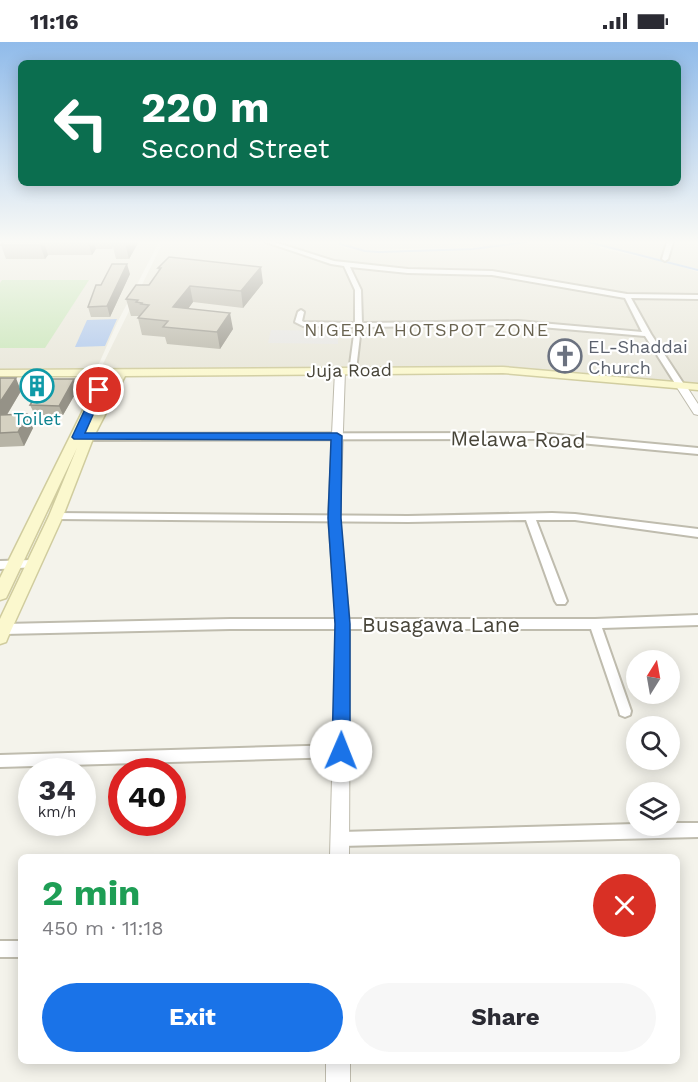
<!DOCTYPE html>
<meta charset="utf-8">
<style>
:root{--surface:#fff;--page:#f7f7f7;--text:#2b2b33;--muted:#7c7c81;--accent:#1a73e8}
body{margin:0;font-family:"Work Sans",sans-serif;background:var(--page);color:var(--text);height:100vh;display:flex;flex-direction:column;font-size:22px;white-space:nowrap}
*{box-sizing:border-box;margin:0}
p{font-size:20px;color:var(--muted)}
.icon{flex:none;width:33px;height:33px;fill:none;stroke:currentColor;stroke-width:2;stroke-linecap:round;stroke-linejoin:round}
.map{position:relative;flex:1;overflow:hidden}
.drawer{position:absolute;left:18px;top:812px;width:662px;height:210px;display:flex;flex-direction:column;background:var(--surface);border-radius:9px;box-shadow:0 3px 15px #0003}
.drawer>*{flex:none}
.banner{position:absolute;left:18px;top:18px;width:663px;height:126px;border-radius:9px;box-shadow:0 3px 15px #0003;background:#0b6e4f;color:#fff;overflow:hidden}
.needle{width:39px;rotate:11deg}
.fabs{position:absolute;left:626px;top:608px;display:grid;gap:12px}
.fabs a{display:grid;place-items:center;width:54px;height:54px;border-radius:50%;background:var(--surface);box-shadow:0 3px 15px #0003;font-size:30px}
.speed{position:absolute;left:18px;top:716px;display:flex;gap:12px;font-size:30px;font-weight:700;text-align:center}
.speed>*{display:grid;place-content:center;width:78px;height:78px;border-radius:50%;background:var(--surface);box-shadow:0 3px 15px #0003;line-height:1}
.speed small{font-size:15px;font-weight:400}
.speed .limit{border:9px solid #d22;background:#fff;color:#111}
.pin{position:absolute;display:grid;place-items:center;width:51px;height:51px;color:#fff;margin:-26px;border:3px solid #fff;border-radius:50%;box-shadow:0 2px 6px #0007}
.me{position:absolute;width:66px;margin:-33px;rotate:1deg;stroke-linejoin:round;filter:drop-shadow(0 0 4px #0008)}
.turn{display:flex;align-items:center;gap:21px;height:126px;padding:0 24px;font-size:27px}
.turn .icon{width:78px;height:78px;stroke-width:2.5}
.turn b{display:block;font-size:42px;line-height:51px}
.round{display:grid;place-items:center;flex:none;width:63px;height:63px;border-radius:32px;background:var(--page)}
.headline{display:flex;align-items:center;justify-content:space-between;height:102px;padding:0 24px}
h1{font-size:36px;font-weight:700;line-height:45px;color:#1e9e55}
.primary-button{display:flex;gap:12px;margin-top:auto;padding:12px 24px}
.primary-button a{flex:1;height:69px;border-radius:36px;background:var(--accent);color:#fff;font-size:24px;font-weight:700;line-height:69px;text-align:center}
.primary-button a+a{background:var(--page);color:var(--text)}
.status{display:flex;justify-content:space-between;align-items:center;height:42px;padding:0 30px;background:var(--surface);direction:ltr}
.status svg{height:16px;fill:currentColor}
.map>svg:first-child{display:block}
.residential{fill:#e8e6d9}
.green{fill:#c8e5b7}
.parking{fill:#e6e5e2}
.water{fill:#acc6ec}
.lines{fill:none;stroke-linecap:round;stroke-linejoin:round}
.stream{stroke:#acc6ec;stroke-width:2}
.minor-casing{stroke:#bfbcae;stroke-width:4}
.tertiary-casing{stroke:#bfbcae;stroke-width:2}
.secondary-casing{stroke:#d0cc9e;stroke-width:3}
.minor{fill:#fff;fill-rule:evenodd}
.tertiary{fill:#fff;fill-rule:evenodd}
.secondary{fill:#fbf8ce;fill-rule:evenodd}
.wall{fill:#b7b4a6}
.shaded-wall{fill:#959287}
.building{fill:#d5d1c1;stroke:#959287;stroke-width:1.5}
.route{fill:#1a73e8;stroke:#114b97;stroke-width:1.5}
.labels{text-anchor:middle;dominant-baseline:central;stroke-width:4.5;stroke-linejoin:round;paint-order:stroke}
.far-neighbourhood-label{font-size:18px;letter-spacing:1.5px;fill:#6a6451;stroke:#fff}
.far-worship-label{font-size:18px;fill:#5b616d;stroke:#fff;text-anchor:start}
.far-street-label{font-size:18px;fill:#484539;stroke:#fff}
.far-culture-label{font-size:18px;fill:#0d838f;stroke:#fff}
.street-label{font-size:21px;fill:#484539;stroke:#fff}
</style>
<div class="status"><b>11:16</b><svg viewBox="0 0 49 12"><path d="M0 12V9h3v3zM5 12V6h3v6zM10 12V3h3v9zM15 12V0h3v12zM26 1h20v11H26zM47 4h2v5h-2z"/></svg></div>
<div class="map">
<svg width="698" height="1040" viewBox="0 0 698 1040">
<rect width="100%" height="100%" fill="#f4f3eb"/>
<path class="residential" d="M0,200H159L117,281L97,326L0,327Z
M163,200H337V202L348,207L379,210L473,207L485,205L366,208L351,205L342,200H526L522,202L528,200H698V227L593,201L602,207L670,221L698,230V342L681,341L643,281L632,253L611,248L624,256L644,292L676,340L574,330L488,325L101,326Z"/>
<path class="green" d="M2,238H89L45,306H0V241Z"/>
<path class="parking" d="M271,288L338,289V302L268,301Z"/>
<path class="water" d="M117,277L105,304L75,305L87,278Z"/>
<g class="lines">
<path class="stream" d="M340,200V202L365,209L379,210L473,207L527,200
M588,200L698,228"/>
<g class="minor-casing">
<path id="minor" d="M266,200H274L334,219L408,227L492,229L627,252L698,253V257L631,256L651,292L685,344L684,346H678L645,294L518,283L361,285L356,328L349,330L355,285L303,284L295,280L298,270L301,268L304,270L302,279L304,280L355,281V248L344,224L331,222ZM350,225L408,231L492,233L625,256L642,290L518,279L362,281L361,248Z
M667,200H673L668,217L665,219L662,217Z
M537,391L698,406V412L537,397L81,398L77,395L81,392Z
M56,471L408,474L552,471L575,472L698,487V495L575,478H536L567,559L565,562H557L555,559L526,478L408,480L56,477L51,474Z
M32,518L36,519L37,522L36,525L0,527V519Z
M698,573V583L602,586L631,669L630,673L625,675L620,673L619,669L591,587H230L4,592L0,590V584L4,582L230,577H595Z
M341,703L346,705L348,709L346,713L341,715L0,725V713Z
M669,781H698V795L341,804L336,802L334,797L336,792L341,790L636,782L669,783Z
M0,899H21V915H0Z"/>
</g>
<g class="tertiary-casing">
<path id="tertiary" d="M340,326L345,329L340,476L350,582L349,814H330L336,582L328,476L335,329Z
M681,341L685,342L698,362V373L694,372L676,344Z
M326,1018H350V1040H326Z"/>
</g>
<g class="secondary-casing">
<path id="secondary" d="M503,325L698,342V348L503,331L125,334L94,394L63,474L8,595L6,600L0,602V577L49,474L77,406L8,552L6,556L0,558V536L100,334H0V328ZM111,334H114L88,382Z"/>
</g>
<use href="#minor" class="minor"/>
<use href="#tertiary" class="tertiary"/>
<use href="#secondary" class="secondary"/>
</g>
<path class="wall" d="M3,200H137L138,201L129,217H116L113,205L112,207H96L92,213H48L45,217H6L1,203Z
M158,226L263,241L243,266L193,260L188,267L233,287L220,307L167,302L165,295L142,293L138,276L140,274H131L126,257L149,243L159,229Z
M130,232L110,275H91L88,265L101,243Z
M0,336L21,349L7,373L33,386L24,404L0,405Z
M78,347L63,373H35L30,363Z"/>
<path class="shaded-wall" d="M43,200H44L48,213L45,217L40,203Z
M88,200H94L96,207L92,213Z
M126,200H137L138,201L129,217L125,201Z
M127,222L130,232L110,275L107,264Z
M261,225L263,241L243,266L241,249Z
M190,244L193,260L177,282L173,265Z
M230,271L233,287L220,307L217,290Z
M16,336L21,349L0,384V360Z
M74,337L78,347L63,373L59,364Z
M27,372L33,386L24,404L18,390Z"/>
<path class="building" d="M3,200H43L40,203H1Z
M113,200H126L125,201H112Z
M169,215L261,225L241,249L190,244L173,265L230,271L217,290L163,285L168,279L138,276L149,263L141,262L142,261L136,260L138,258L126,257L136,243H149L161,226H158Z
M112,222H127L107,264L88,265L96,243H101Z
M0,336H16L0,360Z
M47,337H74L59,364L30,363Z
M27,372L18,390L0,391V373Z"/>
<linearGradient id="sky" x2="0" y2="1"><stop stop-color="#90bbea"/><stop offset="0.58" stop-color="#fafaf6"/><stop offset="1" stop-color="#fafaf6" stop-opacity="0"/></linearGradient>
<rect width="698" height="345" fill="url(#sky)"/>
<path class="route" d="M99,345L104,348L85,391H337L342,394L341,476L350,582V709L347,715L341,717L335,715L332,709L335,582L328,476L331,398L74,397L72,395L94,348Z"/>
<defs>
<g id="church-ring" transform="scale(1.725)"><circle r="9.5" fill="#fff" stroke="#6b7280" stroke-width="1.5"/><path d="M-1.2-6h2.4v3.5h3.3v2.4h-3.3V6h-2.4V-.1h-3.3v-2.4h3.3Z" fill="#6b7280"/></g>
<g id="building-ring" transform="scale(1.725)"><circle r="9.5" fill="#fff" stroke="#0f9aa8" stroke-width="1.5"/><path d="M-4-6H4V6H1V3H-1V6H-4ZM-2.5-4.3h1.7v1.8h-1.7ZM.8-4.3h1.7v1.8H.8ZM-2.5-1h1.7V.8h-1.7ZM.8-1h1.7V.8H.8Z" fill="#0f9aa8"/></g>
</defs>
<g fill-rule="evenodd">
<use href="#church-ring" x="565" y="314"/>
<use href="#building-ring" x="37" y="344"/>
</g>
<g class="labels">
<g class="far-neighbourhood-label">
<text x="427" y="287">NIGERIA HOTSPOT ZONE</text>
</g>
<g class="far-worship-label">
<text x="588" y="304">EL-Shaddai<tspan x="588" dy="21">Church</tspan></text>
</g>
<g class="far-street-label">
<text transform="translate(349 328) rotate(-1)">Juja Road</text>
</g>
<g class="far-culture-label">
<text x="37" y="376">Toilet</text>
</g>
<g class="street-label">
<text transform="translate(518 397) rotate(1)">Melawa Road</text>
<text x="441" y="582">Busagawa Lane</text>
</g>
</g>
</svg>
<div class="fabs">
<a><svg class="needle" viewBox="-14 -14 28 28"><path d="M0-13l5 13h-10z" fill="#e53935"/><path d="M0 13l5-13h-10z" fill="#7c7c81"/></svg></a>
<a><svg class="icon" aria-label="search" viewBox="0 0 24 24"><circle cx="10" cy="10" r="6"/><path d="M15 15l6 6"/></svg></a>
<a><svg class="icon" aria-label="layers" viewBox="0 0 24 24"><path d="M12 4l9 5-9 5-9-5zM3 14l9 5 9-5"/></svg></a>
</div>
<div class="speed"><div>34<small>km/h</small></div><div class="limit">40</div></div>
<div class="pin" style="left:99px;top:348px;background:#d93025"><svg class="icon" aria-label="arrive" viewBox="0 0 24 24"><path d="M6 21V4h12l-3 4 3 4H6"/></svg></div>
<svg class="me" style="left:341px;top:709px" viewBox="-20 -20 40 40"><circle r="19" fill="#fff"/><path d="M0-13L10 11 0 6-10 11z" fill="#1a73e8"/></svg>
<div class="banner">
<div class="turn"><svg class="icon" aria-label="left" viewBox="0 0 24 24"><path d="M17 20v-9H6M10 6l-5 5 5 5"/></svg><div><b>220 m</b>Second Street</div></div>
</div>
<section class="drawer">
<div class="headline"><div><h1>2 min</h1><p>450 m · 11:18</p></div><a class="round" style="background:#d93025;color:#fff"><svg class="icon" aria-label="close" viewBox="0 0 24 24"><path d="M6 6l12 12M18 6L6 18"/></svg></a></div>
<div class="primary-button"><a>Exit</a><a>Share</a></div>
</section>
</div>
